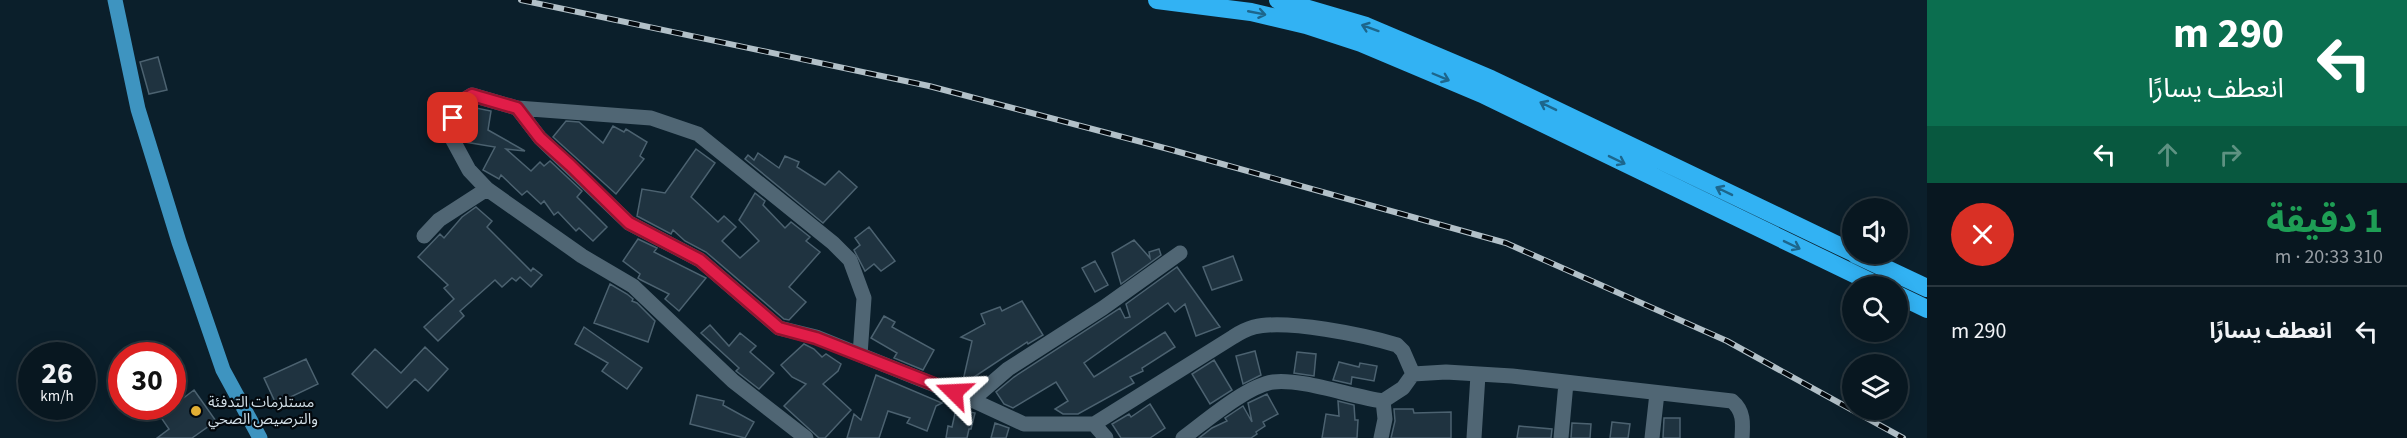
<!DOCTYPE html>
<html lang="ar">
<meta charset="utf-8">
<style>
:root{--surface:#081720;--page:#16242d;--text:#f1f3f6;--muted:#989fa5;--line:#29363e}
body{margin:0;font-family:"Source Sans 3","Noto Sans Arabic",sans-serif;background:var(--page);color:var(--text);direction:rtl;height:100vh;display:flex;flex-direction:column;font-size:22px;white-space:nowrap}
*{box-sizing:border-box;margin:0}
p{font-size:20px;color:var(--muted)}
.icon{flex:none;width:33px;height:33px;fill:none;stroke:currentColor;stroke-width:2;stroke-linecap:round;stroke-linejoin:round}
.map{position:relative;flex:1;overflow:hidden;direction:ltr}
.side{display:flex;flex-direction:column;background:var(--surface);width:480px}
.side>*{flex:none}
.guide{background:#0b6e4f;color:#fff;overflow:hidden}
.fabs{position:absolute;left:1842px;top:198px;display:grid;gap:12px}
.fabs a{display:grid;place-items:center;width:66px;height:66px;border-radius:50%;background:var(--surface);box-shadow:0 3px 15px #0003,0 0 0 2px var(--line);font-size:30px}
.speed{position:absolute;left:18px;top:342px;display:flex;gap:12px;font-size:30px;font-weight:700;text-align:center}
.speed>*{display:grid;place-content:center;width:78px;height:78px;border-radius:50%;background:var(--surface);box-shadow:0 3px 15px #0003,0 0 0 2px var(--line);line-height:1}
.speed small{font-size:15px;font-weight:400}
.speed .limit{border:9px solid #d22;background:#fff;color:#111}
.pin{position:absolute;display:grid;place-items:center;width:51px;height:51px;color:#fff;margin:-26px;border-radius:12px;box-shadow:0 3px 9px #0006}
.me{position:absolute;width:66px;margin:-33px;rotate:291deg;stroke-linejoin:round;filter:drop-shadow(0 0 4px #0008)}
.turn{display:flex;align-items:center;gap:21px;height:126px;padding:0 24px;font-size:27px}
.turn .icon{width:78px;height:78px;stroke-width:2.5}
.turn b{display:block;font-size:42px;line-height:51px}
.lanes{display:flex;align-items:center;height:57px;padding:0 24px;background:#0003;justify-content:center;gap:30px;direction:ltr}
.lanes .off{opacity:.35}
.round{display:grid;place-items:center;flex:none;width:63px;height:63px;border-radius:32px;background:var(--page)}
.overview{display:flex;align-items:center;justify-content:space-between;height:102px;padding:0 24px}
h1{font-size:36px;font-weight:700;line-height:45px;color:#1e9e55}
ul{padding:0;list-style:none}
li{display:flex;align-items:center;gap:18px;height:90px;padding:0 24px;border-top:2px solid var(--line)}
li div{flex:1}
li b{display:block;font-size:22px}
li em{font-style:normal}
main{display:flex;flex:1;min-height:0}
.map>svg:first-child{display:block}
.building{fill:#1f3340;stroke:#4c6270;stroke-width:1.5}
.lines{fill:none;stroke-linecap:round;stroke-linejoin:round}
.minor{stroke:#506674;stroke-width:15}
.major{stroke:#3e94c0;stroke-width:15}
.highway{stroke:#32b2f3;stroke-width:18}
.rail-casing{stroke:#b2c0c8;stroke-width:6}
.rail{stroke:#03080d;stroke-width:4;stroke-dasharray:11;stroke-linecap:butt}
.oneway{stroke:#1d668c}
.route-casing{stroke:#92132f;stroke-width:15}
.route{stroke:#e11d48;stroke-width:10}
.poi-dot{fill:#e2af34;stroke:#03080d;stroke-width:2}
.labels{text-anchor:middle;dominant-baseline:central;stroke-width:4.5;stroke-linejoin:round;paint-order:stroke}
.poi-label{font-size:15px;fill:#d2dfe7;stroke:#03080d;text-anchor:start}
</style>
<main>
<section class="side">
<div class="guide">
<div class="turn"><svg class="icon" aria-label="left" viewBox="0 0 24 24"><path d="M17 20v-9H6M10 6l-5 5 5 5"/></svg><div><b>290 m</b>انعطف يسارًا</div></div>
<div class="lanes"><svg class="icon" aria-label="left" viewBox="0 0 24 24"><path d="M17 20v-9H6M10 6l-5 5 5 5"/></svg><svg class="icon off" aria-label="ahead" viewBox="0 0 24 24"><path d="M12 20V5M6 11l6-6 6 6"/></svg><svg class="icon off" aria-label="right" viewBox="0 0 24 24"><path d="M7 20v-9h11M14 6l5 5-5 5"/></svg></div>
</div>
<div class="overview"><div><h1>1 دقيقة</h1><p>310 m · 20:33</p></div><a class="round" style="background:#d93025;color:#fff"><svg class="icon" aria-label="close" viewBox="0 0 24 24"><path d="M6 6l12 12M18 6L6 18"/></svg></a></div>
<ul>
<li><svg class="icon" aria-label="left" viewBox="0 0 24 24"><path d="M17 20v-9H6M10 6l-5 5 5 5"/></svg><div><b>انعطف يسارًا</b></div><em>290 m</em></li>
</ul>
</section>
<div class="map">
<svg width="1927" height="438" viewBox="0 0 1927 438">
<rect width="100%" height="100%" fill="#0b1f2b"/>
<path class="building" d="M158,57L167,90L149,94L140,62Z
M471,107L491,111L488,130L525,151L506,149L531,171L540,162L544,166L550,161L582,191L577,197L607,227L593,241L579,228L576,231L558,212L554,215L544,201L541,204L527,191L522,195L501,175L499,179L483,170L495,147L465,142L459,132L465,110Z
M566,121L579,122L603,143L613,126L624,132L626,129L647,142L640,156L644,159L616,194L553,137Z
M696,149L715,163L691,197L718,222L724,216L736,227L722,241L740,258L759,241L739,220L755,193L765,201L763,205L785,228L791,222L810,237L806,241L820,252L789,287L806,302L789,320L784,319L706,252L685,241L673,230L671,234L637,216L642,189L665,193Z
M758,153L779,168L785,156L799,162L797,167L825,185L839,171L857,187L823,223L745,159L748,155L754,160Z
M476,207L492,221L487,227L531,271L533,268L542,275L531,287L520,277L516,281L512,278L502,287L495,280L460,311L464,316L438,341L424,327L454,299L444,288L448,285L418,257L440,234L444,238L462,217Z
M869,227L895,261L881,271L874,264L865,271L854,250L860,245L855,238Z
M638,239L657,248L654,252L706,278L679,311L665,299L669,294L641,280L638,278L640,274L623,261Z
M1134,240L1150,258L1149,252L1159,249L1161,255L1121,284L1112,253Z
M1233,256L1242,280L1212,290L1203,267Z
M1095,261L1108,285L1095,292L1082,268Z
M1177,267L1220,327L1196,336L1185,304L1175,312L1168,303L1084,363L1094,377L1165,332L1175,347L1142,368L1143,371L1130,377L1134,383L1078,414H1063L1055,409L1068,401L1056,382L1013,408L1004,404L996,392L1014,377L1120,308L1125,318L1130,317L1126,304Z
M610,284L627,294L633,299L632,301L637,303L655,321L648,342L594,323Z
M1022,301L1043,335L1028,344L1027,342L962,385L972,341L961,337L985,324L981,314L1000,307L1002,311Z
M884,316L895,322L892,327L934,350L923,370L894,358L897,353L871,338Z
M710,325L729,346L740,333L756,346L750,352L774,373L759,389L736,371L739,368L701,333Z
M584,327L642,368L627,389L602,371L608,363L575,344Z
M804,344L814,349L822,357L826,354L841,364L838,371L823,384L851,410L825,438H819L784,406L806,384L792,377L781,365Z
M425,347L448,369L428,391L415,379L387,408L352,374L375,349L401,373Z
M1255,351L1261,375L1243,384L1236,356Z
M1297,352L1316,354L1314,376L1294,373Z
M306,359L318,384L276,404L264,378Z
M1214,360L1232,390L1210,404L1192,374Z
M1339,362L1359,367L1360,363L1377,366L1374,381L1352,377L1351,384L1333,380Z
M876,375L942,403L936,406L927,431L907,423L910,418L888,411L879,438H847L854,414L861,420Z
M194,390L216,421L192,438H157L169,429L160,416Z
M1267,394L1278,414L1263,422L1265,426L1256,432L1257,434L1251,438H1199L1212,428L1227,421L1225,418L1243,406L1252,422L1248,403Z
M697,395L724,401L723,405L754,422L745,438L690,424Z
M1338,401L1354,405L1355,420H1358L1357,438H1322L1326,414L1339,416Z
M1150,404L1165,428L1150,438H1121L1112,424L1129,414L1131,417Z
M956,409L975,413L971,429H969L967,438H946L948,426L952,427Z
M1394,409H1413L1414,413L1451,412V438H1391L1395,421Z
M1664,418H1680V438H1663Z
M1612,422L1630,424L1628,438H1610Z
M995,423L1009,428L1006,438H991Z
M1572,423L1591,424L1590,438H1571Z
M1519,426L1552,429L1551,438H1517Z"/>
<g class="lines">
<path class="minor" d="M517,108L540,138L629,223L700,260L779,328L816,337L972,400L1024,424H1094L1106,438
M424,236L439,220L487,189
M972,400L1008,369L1103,308L1180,253
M1094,424L1233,337C1239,333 1247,329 1254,327C1287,319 1364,335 1397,345L1403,351L1413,374L1446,372L1512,376L1732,401C1744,411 1743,423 1742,438
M806,438L733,381L633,286L582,256L487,189L469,170L449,133L457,104L472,95L517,108L651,118L698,134L833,243L850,260L864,298L860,355
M1183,438C1205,422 1246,386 1273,382C1300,378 1353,397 1383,401L1403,388L1413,374
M1381,438L1385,419L1383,401
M1474,438L1478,375
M1561,438L1566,383
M1652,438L1657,393"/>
<path class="major" d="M115,0L138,109L179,242L223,370L260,438"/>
<path class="highway" d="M1157,0L1251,12L1306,25L1361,43L1482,94L1879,286
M1278,0L1366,26L1491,79L1852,252
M1855,254L1927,288
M1898,295L1927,309"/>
<g class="rail-casing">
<path id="rail" d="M521,0L929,86L1172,150L1506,243L1727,341L1903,438"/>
</g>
<use href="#rail" class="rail"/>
</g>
<defs><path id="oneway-shaft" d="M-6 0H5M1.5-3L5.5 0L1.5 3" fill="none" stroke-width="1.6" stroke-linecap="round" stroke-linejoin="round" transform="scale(1.5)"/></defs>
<g class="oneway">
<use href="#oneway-shaft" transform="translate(1257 13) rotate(11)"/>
<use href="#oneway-shaft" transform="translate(1370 28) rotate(-160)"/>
<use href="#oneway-shaft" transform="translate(1441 77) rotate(23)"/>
<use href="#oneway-shaft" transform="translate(1548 106) rotate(-154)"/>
<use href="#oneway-shaft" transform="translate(1617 160) rotate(26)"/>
<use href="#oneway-shaft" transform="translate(1724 191) rotate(-154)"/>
<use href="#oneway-shaft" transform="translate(1792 245) rotate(26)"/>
</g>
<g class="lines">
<g class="route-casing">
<path id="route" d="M453,118L457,104L472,95L517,108L540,138L570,165L629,223L700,260L779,328L816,338L954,392"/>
</g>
<use href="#route" class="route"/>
</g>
<circle class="poi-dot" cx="196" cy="411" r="6"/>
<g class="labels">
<g class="poi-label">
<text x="208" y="402">مستلزمات التدفئة<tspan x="208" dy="17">والترصيص الصحي</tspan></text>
</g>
</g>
</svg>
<div class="fabs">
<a><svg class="icon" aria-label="sound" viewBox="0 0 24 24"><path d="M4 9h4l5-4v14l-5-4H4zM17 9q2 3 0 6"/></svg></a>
<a><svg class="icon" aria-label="search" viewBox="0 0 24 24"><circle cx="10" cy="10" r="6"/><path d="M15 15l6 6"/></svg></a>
<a><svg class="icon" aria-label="layers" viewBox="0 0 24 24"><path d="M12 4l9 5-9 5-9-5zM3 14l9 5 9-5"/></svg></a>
</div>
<div class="speed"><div>26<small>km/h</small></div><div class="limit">30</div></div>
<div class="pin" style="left:453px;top:118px;background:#d93025"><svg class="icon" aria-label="arrive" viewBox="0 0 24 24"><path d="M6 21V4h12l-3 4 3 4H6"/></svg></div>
<svg class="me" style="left:954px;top:392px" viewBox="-20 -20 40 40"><path d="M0-17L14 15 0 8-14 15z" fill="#e11d48" stroke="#fff" stroke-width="4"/></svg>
</div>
</main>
